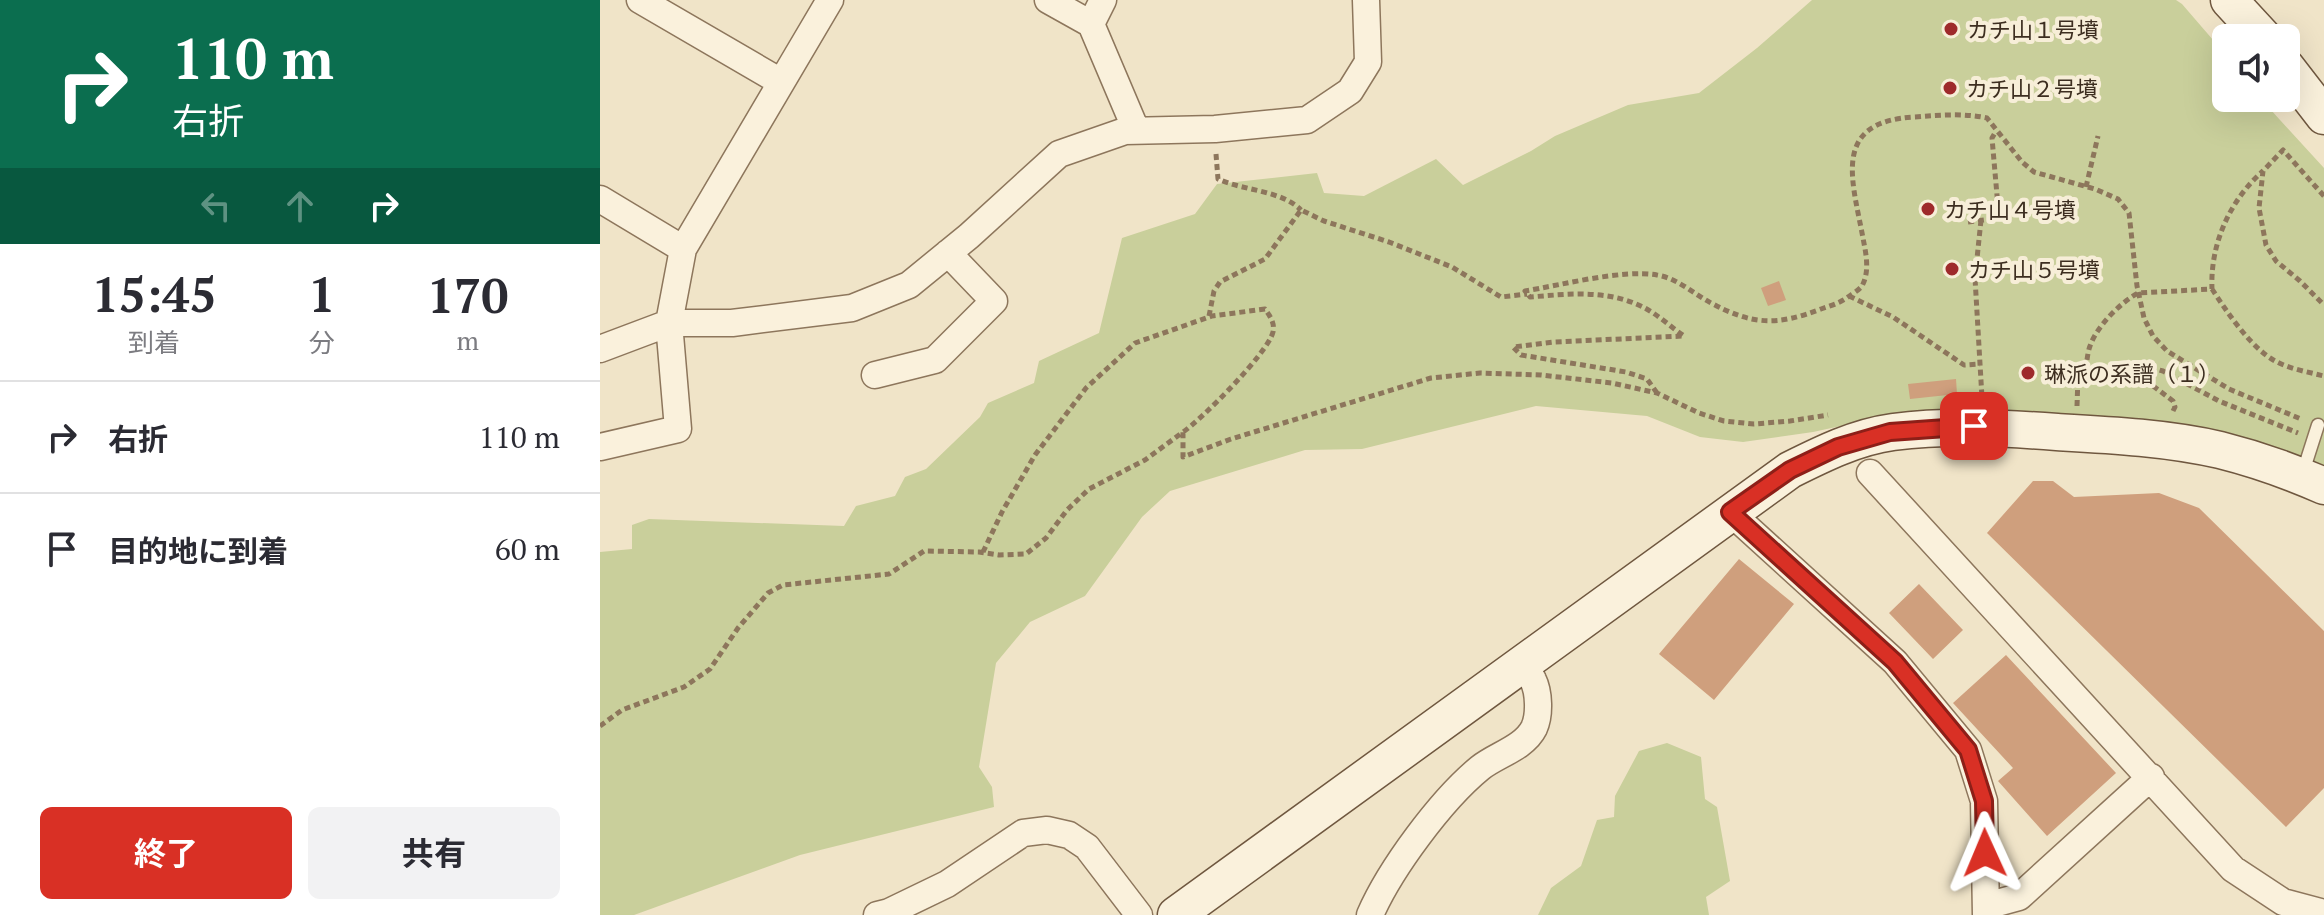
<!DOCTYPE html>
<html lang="ja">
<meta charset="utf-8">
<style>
:root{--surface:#fff;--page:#f2f2f3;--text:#2b2b33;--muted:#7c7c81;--line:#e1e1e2;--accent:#d93025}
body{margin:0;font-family:"PT Serif","Noto Sans JP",serif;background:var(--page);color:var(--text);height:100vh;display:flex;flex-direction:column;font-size:30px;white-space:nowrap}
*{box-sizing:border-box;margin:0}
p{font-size:26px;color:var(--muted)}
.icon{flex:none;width:44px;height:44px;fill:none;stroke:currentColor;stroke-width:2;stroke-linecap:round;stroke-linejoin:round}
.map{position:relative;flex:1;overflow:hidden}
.side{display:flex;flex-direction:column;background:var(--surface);width:600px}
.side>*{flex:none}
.top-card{background:#0b6e4f;color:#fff;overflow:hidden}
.buttons{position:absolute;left:1612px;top:24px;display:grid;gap:16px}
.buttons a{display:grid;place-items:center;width:88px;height:88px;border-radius:12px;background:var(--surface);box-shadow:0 8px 32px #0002;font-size:40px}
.pin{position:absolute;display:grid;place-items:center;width:68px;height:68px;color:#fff;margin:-34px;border-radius:16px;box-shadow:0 4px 12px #0006}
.me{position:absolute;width:88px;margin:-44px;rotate:359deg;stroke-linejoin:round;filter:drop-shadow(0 0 6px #0008)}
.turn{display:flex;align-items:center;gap:28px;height:168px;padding:0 40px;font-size:36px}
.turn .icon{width:104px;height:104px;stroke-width:2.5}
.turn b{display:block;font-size:56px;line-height:68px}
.lanes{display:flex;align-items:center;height:76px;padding:0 40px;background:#0003;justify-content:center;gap:40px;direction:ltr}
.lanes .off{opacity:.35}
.eta{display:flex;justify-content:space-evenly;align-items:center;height:136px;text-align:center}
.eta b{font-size:48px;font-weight:700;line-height:56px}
.action{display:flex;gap:16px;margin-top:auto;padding:16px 40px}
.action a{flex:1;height:92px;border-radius:12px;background:var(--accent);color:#fff;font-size:32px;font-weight:700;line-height:92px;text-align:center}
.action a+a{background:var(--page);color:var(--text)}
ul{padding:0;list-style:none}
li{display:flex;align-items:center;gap:24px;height:112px;padding:0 40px;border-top:2px solid var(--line)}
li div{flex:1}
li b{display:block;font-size:30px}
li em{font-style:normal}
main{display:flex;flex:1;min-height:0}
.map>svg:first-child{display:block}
.green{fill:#c9cf9b}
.building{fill:#cf9f7d}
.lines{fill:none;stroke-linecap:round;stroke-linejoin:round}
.lane-casing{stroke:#8d765c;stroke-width:15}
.street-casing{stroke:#8d765c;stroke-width:29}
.secondary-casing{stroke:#6f573f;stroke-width:39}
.path{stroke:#8d765c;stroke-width:5;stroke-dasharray:6 4;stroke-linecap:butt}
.lane{stroke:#faf1dc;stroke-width:12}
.street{stroke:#faf1dc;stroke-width:26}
.secondary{stroke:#faf1dc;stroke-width:36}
.route-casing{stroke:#8d1f18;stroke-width:20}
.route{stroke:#d93025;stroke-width:14}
.poi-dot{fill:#9e2a2b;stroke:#f7eed8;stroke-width:3}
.labels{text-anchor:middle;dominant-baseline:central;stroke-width:8;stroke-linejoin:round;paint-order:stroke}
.poi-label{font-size:22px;fill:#3d2e20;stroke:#f7eed8;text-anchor:start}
</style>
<main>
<section class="side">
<div class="top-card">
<div class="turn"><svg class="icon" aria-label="right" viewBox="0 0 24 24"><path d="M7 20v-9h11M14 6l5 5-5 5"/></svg><div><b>110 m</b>右折</div></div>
<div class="lanes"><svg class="icon off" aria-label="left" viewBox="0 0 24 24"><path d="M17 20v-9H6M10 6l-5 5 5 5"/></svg><svg class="icon off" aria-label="ahead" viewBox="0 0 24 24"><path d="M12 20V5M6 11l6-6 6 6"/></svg><svg class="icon" aria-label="right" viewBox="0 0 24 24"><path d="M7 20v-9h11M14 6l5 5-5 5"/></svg></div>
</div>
<div class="eta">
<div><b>15:45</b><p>到着</p></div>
<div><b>1</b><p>分</p></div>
<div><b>170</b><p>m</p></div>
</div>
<ul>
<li><svg class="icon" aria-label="right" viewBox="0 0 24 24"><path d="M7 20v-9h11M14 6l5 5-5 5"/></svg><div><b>右折</b></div><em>110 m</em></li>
<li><svg class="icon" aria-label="arrive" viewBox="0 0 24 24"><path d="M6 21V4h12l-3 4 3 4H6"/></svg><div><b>目的地に到着</b></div><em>60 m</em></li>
</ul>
<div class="action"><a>終了</a><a>共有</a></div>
</section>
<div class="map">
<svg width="1724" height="915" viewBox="0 0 1724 915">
<rect width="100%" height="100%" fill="#f0e4c8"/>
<path class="green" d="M1212,0H1576L1582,4L1626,55V98H1660L1724,168V470L1278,418L1213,432L1143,442L1100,437L1047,416L936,406L762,449L705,450L570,491L542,517L485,596L430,622L396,663L379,767L392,787L394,807L200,855L34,915H0V552L32,549V525L49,519L244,526L256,506L295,496L305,477L326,469L380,417L388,403L434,383L439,361L499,333L522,238L595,214L617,184L717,173L724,193L764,196L836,159L863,185L931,151L955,136L1028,105L1099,93L1157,48Z
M1067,743L1101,757L1105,799L1117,807L1130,881L1106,897L1109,915H938L951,888L981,866L997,820L1014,817L1015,796L1039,751Z"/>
<path class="building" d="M1179,281L1186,300L1168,306L1161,288Z
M1356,379L1357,394L1310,399L1308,384Z
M1433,481H1453L1474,497L1559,493L1599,508L1724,631V788L1686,827L1387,533Z
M1139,559L1194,604L1114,700L1059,654Z
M1319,584L1363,630L1333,659L1289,613Z
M1406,655L1516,773L1447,836L1398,781L1413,768L1353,703Z"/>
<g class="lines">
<g class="lane-casing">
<path id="lane" d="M1702,475L1718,425"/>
</g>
<g class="street-casing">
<path id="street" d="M40,0L181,82
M448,0L491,24
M503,0L491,24L536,130
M0,199L83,249
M0,349L69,323H132L252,308L309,285L369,236L459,154L525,131L615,129L707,120L750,91L768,62L766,0
M275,375L335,360L394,301L348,253
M0,447L78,429L69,323L83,249L230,0
M1270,473L1633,869L1683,902L1724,913
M1130,512L1295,662L1368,750L1384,801L1386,915
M1386,906L1419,897L1551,777
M277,915L289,912L347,884L423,833L447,830L469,835L487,847L539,915
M770,915C790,869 841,800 880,768C896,755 924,748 934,728C940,715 939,692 933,680C931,675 925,670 922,665"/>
</g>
<g class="secondary-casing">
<path id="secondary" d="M1629,0L1664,38
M1686,67L1724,116
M576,915L1190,470C1222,454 1256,437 1293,432C1348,425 1402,428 1457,432C1511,435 1568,438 1620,450C1656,459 1690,471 1724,486"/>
</g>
<path class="path" d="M616,154L618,179C644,191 681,190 701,210
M1486,187L1498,136
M1724,196L1683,150L1663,171L1659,208L1666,245L1676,261L1700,281L1724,305
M1381,220L1375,278L1382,398
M1368,222L1399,218L1392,138L1396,131
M1612,289C1627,312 1650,347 1675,361C1690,369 1708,372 1724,376
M1249,296L1293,317L1364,365L1380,364
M609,316L614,291L620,282L665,259L701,210L724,221L789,242L852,267L901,297L927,294
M1057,393L1047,379L1026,372L921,355L913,347L954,342L1084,336C1071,327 1057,314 1043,307C1006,289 969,294 930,297L925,291C961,285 1023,269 1057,275C1077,278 1094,294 1111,303C1152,325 1177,326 1221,309C1230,306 1240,303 1248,297C1252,294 1259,290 1262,286C1270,271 1266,254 1263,238C1252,179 1231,121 1315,117C1340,115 1363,113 1387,118L1422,162L1434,172L1495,189L1518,199L1529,213L1537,286L1544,318L1553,336L1567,351L1629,389L1701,419
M1477,406L1478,377L1485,372C1487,364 1487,354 1490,346C1497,326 1520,303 1538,293L1612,289C1610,244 1630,200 1663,171
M1573,411L1575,407L1573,401L1536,373L1535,367L1538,364L1563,371L1619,401L1698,433
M383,552L402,512L435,455L486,388L535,343L612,316L665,309C670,316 675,323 673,332C668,353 602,419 583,432
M0,726L22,710L84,687L110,669L138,628L168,593L183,585L289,574L324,551L379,552L399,555L426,554L446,538L467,510L489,489L545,460L583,432V457L631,439L831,378L880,373L941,375L1012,383L1057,393L1099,413L1124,421L1154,424L1190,421L1228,415"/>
<use href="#lane" class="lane"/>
<use href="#street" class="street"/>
<use href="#secondary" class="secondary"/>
</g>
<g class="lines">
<g class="route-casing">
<path id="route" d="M1374,426L1290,432L1238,447L1190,470L1130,512L1295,662L1368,750L1384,801L1385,853"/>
</g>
<use href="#route" class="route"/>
</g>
<g class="poi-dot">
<circle cx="1351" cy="29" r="8"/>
<circle cx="1350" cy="88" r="8"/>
<circle cx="1328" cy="209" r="8"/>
<circle cx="1352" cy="269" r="8"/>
<circle cx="1428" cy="373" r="8"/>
</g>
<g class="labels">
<g class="poi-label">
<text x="1367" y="29">カチ山１号墳</text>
<text x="1366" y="88">カチ山２号墳</text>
<text x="1344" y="209">カチ山４号墳</text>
<text x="1368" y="269">カチ山５号墳</text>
<text x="1444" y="373">琳派の系譜（１）</text>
</g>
</g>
</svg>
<div class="buttons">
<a><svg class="icon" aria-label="sound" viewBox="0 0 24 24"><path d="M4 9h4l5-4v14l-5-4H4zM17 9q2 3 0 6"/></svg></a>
</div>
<div class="pin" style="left:1374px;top:426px;background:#d93025"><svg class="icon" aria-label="arrive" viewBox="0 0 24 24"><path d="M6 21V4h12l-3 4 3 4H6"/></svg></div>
<svg class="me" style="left:1385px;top:853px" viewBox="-20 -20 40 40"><path d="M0-17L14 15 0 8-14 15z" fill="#d93025" stroke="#fff" stroke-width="4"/></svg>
</div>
</main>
